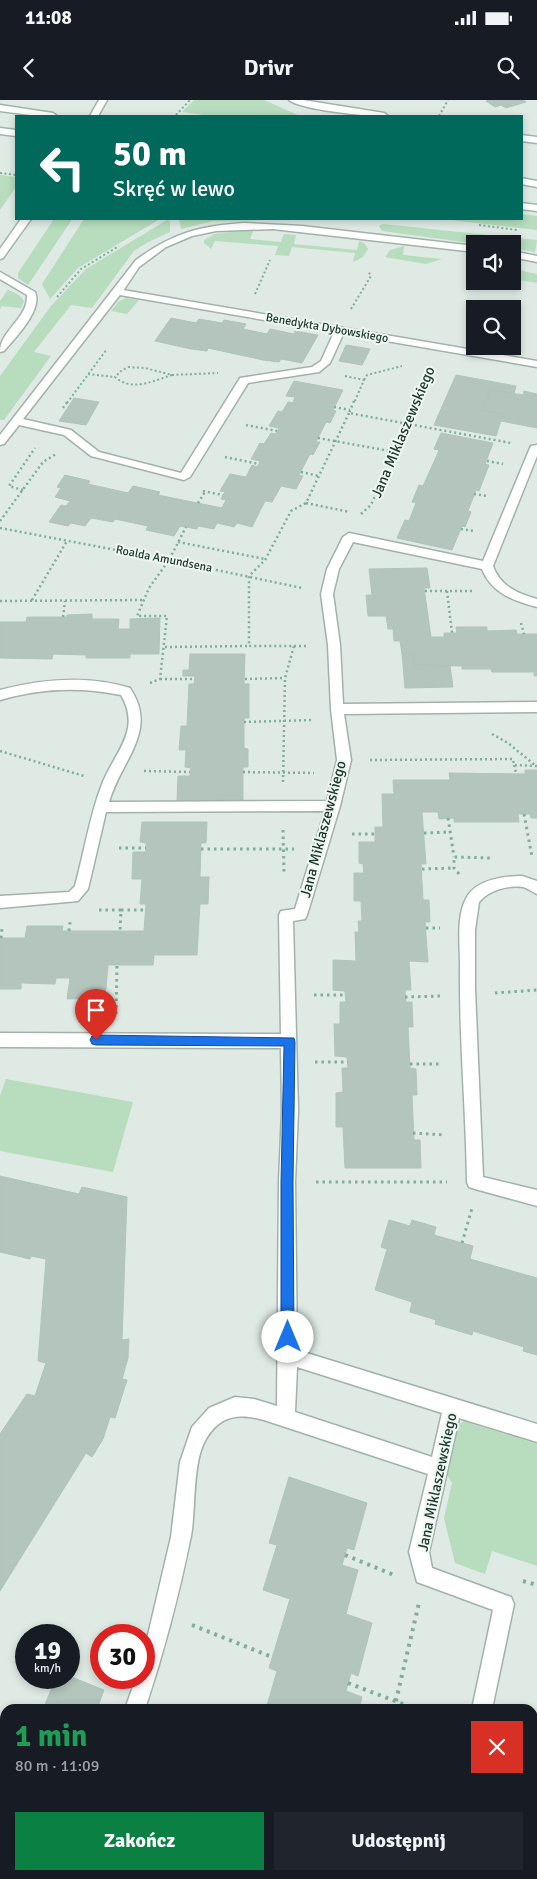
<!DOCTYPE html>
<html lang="pl">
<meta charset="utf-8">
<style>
:root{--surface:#171b24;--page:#20242c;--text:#f1f3f6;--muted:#9ea1a6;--accent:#0b8043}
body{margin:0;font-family:Signika,sans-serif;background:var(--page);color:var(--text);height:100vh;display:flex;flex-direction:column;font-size:19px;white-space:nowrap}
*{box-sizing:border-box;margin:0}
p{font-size:16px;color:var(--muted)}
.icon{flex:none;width:28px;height:28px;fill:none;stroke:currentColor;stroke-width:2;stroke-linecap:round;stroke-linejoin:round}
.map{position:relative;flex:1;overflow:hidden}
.details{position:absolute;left:0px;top:1604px;width:538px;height:176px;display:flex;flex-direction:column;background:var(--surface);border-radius:15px 15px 0 0;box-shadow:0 2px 8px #0003}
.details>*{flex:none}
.top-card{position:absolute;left:15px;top:15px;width:508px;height:105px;border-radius:0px;box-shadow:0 2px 8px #0003;background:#00695c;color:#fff;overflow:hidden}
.buttons{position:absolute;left:466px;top:135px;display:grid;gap:10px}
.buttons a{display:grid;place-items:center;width:55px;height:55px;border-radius:0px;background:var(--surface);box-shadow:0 2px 8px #0003;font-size:25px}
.speed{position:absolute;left:15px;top:1524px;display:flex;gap:10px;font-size:25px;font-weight:700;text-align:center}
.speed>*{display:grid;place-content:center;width:65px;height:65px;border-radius:50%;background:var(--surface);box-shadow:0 2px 8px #0003;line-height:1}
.speed small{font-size:12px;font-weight:400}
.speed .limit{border:8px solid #d22;background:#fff;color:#111}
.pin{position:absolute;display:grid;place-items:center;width:42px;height:42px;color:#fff;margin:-51px -21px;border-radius:50% 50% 50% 0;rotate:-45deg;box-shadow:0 0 5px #0007}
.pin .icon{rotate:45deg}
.me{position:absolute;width:55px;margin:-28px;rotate:0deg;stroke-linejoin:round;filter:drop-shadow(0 0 4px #0008)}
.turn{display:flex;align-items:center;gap:18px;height:105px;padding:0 15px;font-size:22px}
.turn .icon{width:65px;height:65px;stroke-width:2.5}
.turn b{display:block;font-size:35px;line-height:42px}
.round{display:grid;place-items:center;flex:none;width:52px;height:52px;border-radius:0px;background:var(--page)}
.head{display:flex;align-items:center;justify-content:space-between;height:85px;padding:0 15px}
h1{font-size:30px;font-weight:700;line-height:38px;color:#1e9e55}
.action{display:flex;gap:10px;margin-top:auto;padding:10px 15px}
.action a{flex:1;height:58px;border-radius:0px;background:var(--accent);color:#fff;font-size:20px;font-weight:700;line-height:58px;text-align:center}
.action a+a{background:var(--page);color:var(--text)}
.status{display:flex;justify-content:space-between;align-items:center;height:35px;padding:0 25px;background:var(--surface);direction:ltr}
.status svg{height:14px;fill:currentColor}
header{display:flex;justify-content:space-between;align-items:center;height:65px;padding:0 15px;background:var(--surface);font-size:22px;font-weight:700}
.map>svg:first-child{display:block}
.green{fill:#b7dcbe}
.building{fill:#b4c5bd;stroke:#b1c4ba}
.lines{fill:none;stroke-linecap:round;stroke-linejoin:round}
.lane-casing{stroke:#a2b2ab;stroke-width:3}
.street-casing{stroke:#a2b2ab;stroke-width:3}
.secondary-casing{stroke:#9eb6ab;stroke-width:3}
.path-far3{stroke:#7fae9b;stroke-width:2;stroke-dasharray:2 2.5;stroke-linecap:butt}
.path-far2{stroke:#7fae9b;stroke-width:2.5;stroke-dasharray:2 3;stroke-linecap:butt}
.path-far1{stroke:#7fae9b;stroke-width:3;stroke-dasharray:2.5 4;stroke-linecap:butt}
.path{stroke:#7fae9b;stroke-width:4;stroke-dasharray:3 5;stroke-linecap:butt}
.lane{fill:#fff;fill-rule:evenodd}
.street{fill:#fff;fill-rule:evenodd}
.secondary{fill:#fff;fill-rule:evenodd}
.route{fill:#1a73e8;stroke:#114b97}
.labels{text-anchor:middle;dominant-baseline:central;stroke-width:4;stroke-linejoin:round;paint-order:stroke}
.far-street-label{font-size:12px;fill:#203a31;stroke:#eff7f2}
.street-label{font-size:15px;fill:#203a31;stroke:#eff7f2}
</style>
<div class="status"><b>11:08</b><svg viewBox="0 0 49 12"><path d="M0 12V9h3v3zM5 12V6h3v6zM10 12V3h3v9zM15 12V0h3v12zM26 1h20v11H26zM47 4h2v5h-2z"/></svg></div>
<header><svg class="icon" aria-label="back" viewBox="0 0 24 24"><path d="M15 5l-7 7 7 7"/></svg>Drivr<svg class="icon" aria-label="search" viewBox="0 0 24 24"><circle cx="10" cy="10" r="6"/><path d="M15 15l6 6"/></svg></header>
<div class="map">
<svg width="537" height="1779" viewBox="0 0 537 1779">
<rect width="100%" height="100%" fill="#dfeae4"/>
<path class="green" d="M194,0H264L300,16H211L182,12Z
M0,75L16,77V87L0,110Z
M521,114L537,116V130L441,119H521Z
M54,119H71V121L28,185L18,178V173Z
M84,119H160L78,168L50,199L42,184Z
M179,119H264V120L213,121L181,129Z
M167,120L170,121V132L148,142L134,151L92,208L71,205L34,252L51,256L4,320H0V276L51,206L86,169Z
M383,124L537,140L535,152L513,148L512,144H478L382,131L379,126Z
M238,131H253L250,139L281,142L284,134L296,135L294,144L357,150L359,141L364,143L368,149L363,157L353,162L355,153L292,147L289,156L275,155L278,146L215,141L211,149L204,143V140L214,134Z
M404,146L403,155L442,159L426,164L385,157L390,150Z
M513,169L537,174V183L513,179Z
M8,190C15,193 20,194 24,201L21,208L2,206L0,209V201Z
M126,198L139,200L127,214L111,211L119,201Z
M6,979L133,1002L113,1072L0,1051V996Z
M464,1321L537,1344V1466L492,1451L485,1474L455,1463L444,1418L452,1383L445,1372L456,1326Z"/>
<path class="building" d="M489,0H523L526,2L506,8L501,5L495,7L486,1Z
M171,218L196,223L199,219L222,223L224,220L246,224L243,229L267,234L270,229L294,234L295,231L318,235L302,263L281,259L279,262L263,260L208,248L207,251L191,249L155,241Z
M346,245L370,249L362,265L339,261Z
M456,275L516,286L514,294L491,290L482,310L503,314L496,336L434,325Z
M294,281L343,290L333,310L336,311L330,323L326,322L316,342H320L313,355L310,354L299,375L303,376L296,389L281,386L272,402L265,401L252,427L237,423L234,427L217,423L214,429L198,426L197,429L180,426L174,436L146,430L148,426L115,419L113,422L91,418L85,426L71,423L68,426L49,422L61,405L66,406L70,401L55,397L61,388L57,387L65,375L90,381L88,384L128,393L133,386L160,392L158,395L222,408L226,400L221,399L225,392L220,391L230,374L246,377L252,365L257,367L259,364L260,361L251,359L260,343L264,344L271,333L276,334L279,328L269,326L278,311L282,312L288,302L293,303L295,297L286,296Z
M491,290L523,295L524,291L537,294V328L501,321L503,314L482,310Z
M74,298L99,302L86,325L59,321Z
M441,333L493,343L485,364L489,365L479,391L476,390L468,411L471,412L465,427L462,426L452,450L397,438L405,420L409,421L416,403L412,402L419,385L423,386L437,355L439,350L434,349Z
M427,468L430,488H424L431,537H444V533H457L456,527H487V531L516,530L517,534H537V576H534V572H492L491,569H462V566L414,565L413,554H402L400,541H394L393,529H388L386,516H368L366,495H372L369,469Z
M92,514V519H119L118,529H130V519L160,518L159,554H130V558H86V555L53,554L52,559L0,558V522H26L27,517H67V515Z
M190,554H245L244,584H249V618H244V648L248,649V667H243V701H177L178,676H190L191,668L185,667L186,650H179L181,626H187L189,584H194L195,576H183V570H189Z
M402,554H413L414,565L450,566L453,587L405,588Z
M525,670H537V718H531L530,714H518L519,722H454V718L439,719L438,712H422L426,764H421L423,800H429L430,822H425L428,862L409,861L411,890H405L406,902H412L413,927H408L410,968L416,969L417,995H412L414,1040H420L421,1068H345L343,1027H336V993L343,992L342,968H348L347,957L335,956L334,924H340V902H346L345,891L333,890V860L356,861L355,832H359L358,821H362L361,801H354V773H364L363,764L359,763V742H375V727H383L382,694H394L393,680H450L449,673L525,674Z
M142,722H207L206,743H201L200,777H209L208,804H200L197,855H154L153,865H108L105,898L67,899L70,878H56L55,884L21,883V889H0V838H25L27,826H63L62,831H144L146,804H140L142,779H132L133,752H146V743L140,742Z
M0,1076L79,1094L82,1087L127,1097L122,1240L129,1239L128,1258L122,1279L127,1280L115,1318L110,1317L103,1339L92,1357L86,1353L0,1491V1334L27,1294L35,1296L46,1263L38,1261L46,1159L31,1156L30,1159L0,1152Z
M389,1120L410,1126L412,1120L436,1127L434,1135L473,1146L470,1159L537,1178V1255L523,1251L524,1247L473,1231L472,1235L435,1224L436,1220L410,1212L412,1202L375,1190L387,1149L381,1147Z
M289,1377L367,1403L354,1450L347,1448L342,1465L358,1470L346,1514L372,1523L358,1576L351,1573L346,1591L362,1597L359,1609H266L277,1571L269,1568L290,1499L263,1490L277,1445L269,1443Z
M69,1576L104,1590L97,1609H43L56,1578Z
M205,1775H315L314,1779H204Z"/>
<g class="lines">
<g class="lane-casing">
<path id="lane" d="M289,0H303L384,13L388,16C370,17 302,10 289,0Z
M521,35L537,37V43L521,41Z
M244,123L302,126L475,146V152L273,129L216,131L192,136L166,147L139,167L123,191L23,319L71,330L99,352L181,373L240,278L312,267L321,261L336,228H344L345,230L330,263L319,272L248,283L190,377L184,380L91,356L64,335L19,325L4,344L0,345V335L136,160C173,133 199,126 244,123Z
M512,151L537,156V162L512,157Z
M0,172L35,192C43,210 15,238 4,251L0,252C0,230 28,219 27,195L0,179Z"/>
</g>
<g class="street-casing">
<path id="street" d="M117,189L537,261V267L114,194L112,192Z
M537,345V356L493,466C500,486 518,494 537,499V507C514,501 491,493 482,469L353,442L339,469L333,494L340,545L343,604L537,602V612L344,614L351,660L340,706L307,815L305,819L293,821L298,1010L295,1082L297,1250L537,1324V1342L459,1318L429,1452L432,1468L511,1497L514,1504L492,1609H472L493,1510L417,1482L409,1452L428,1374L264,1320C239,1313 220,1315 206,1339C192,1362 196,1409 191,1436C179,1495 164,1552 145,1609H125L136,1578H144V1552L171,1437L180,1362L192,1327L209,1308L235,1297L254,1299L277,1306L279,1082L282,1010L281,948L0,947V933L281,934L279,815L281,811L295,809L325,711L106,712L88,789L78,801L0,808V796L69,792L75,786C84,753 89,719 101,687C108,666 124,649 128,628C130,616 127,605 121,595C79,587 42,588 0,600V590C42,579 87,575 130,588C159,631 121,660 109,702L327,701L337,660L331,609L328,545L321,494L327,469L343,437L349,433L483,461L530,348L531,346ZM297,1267L442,1313L432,1357L295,1312Z
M522,776L537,781V794C532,792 528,788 523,787C507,785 489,790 479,802L475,830V889L483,1077L537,1090V1106L475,1089L469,1087L467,1082C466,1009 459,937 460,864C460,844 456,815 467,797C476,780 504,776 522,776Z
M0,1688L5,1690V1710L0,1708Z
M432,1775H454L453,1779H431Z"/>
</g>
<g class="secondary-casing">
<path id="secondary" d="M99,0H107L98,16H90Z
M0,5L53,13L57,16H38L0,11Z
M0,28L16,30V36L0,34Z
M521,78L537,81V87L521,84Z
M521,103L537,105V111L521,109Z
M21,119H31L3,158L0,159V149Z"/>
</g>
<path class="path-far3" d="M176,15L190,0
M439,16L448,0
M0,73L16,75
M479,125L517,130
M255,194L270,160
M57,197L81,169L119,146
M351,209L371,176L368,171
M128,267L145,268L172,275C153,281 132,292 115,277L121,271Z
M88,274L115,277
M172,275L218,273
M345,276L364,280L354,303
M364,280L367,275L402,266
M67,303L107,249
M416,303L431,268"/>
<path class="path-far2" d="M354,301L349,313L511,343
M334,307L350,310
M63,308L68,301
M246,325L277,331
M318,338L395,352
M225,357L259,364
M487,361L503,364
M301,372L319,376
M23,390L9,386L35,348
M203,391L223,395
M474,394L488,396
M198,403L205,392
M306,403L350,412
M361,414L371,405L416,301
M0,421L43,362L56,354
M0,428L169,460L302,488
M461,429L474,431
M178,442L265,459
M425,491H472
M447,491L452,533
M32,500L67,441
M0,501L144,500
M63,517L65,501
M521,523L524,534
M294,546H309
M165,547L249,546
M160,579H194
M245,579L285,578
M150,583L160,579L167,516H137L149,488L169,460L186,427
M244,622L313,620
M492,634L508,643L536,666
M0,651L84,676
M370,660L513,659L514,665L537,666
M514,665L516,673
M144,671L190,672
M243,672L314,673
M283,682L285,578L294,546H249V476L265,460L291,411L306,403L349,313"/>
<path class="path-far1" d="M524,714L532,757
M448,718L454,757
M283,730L284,772
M424,733L450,732
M352,734H375
M119,748H146
M201,749H294
M422,769L454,768
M459,774L454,768V757L491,758
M99,810H121L120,831
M121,810H146
M426,828H440
M69,831L70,822
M1,838L2,828
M495,893L537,890
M314,895H346
M405,897L442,896
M116,914L117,865
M315,962H348
M410,964H442
M413,1033L445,1035
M316,1082H447
M462,1143L472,1108"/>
<path class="path" d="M345,1455L394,1475
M523,1481L537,1485
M192,1525L272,1557
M348,1583L416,1609
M394,1609L419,1503
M532,1662L537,1664
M94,1775L104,1779
M125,1775L126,1779
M80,1779L82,1775"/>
<use href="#lane" class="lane"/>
<use href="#street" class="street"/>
<use href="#secondary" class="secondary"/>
</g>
<path class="route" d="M96,935L294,938L295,942L293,1082L294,1237L292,1241L288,1243L283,1241L281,1237V1082L284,946L96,945L92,944L90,940L92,936Z"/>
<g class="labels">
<g class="far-street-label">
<text transform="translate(327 228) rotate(10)">Benedykta Dybowskiego</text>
<text transform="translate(164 459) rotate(11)">Roalda Amundsena</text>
</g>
<g class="street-label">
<text transform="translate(403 332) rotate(-67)">Jana Miklaszewskiego</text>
<text transform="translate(323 729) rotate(-75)">Jana Miklaszewskiego</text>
<text transform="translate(437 1382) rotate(-78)">Jana Miklaszewskiego</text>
</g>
</g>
</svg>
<div class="buttons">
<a><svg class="icon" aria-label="sound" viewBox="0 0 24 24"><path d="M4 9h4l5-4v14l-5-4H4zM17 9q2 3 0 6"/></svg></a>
<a><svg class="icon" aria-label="search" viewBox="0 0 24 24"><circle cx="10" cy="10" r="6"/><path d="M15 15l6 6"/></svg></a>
</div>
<div class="speed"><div>19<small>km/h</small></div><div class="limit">30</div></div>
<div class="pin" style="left:96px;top:940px;background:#d93025"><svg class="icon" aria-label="arrive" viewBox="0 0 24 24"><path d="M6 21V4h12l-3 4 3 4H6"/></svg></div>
<svg class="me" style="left:288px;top:1237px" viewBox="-20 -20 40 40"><circle r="19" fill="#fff"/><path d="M0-13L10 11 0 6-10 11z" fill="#1a73e8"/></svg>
<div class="top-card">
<div class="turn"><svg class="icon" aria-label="left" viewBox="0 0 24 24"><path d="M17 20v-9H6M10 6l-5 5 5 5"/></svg><div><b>50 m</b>Skręć w lewo</div></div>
</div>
<section class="details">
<div class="head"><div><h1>1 min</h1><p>80 m · 11:09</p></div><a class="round" style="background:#d93025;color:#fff"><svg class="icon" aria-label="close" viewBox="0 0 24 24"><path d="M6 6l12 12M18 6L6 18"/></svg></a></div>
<div class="action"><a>Zakończ</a><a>Udostępnij</a></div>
</section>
</div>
